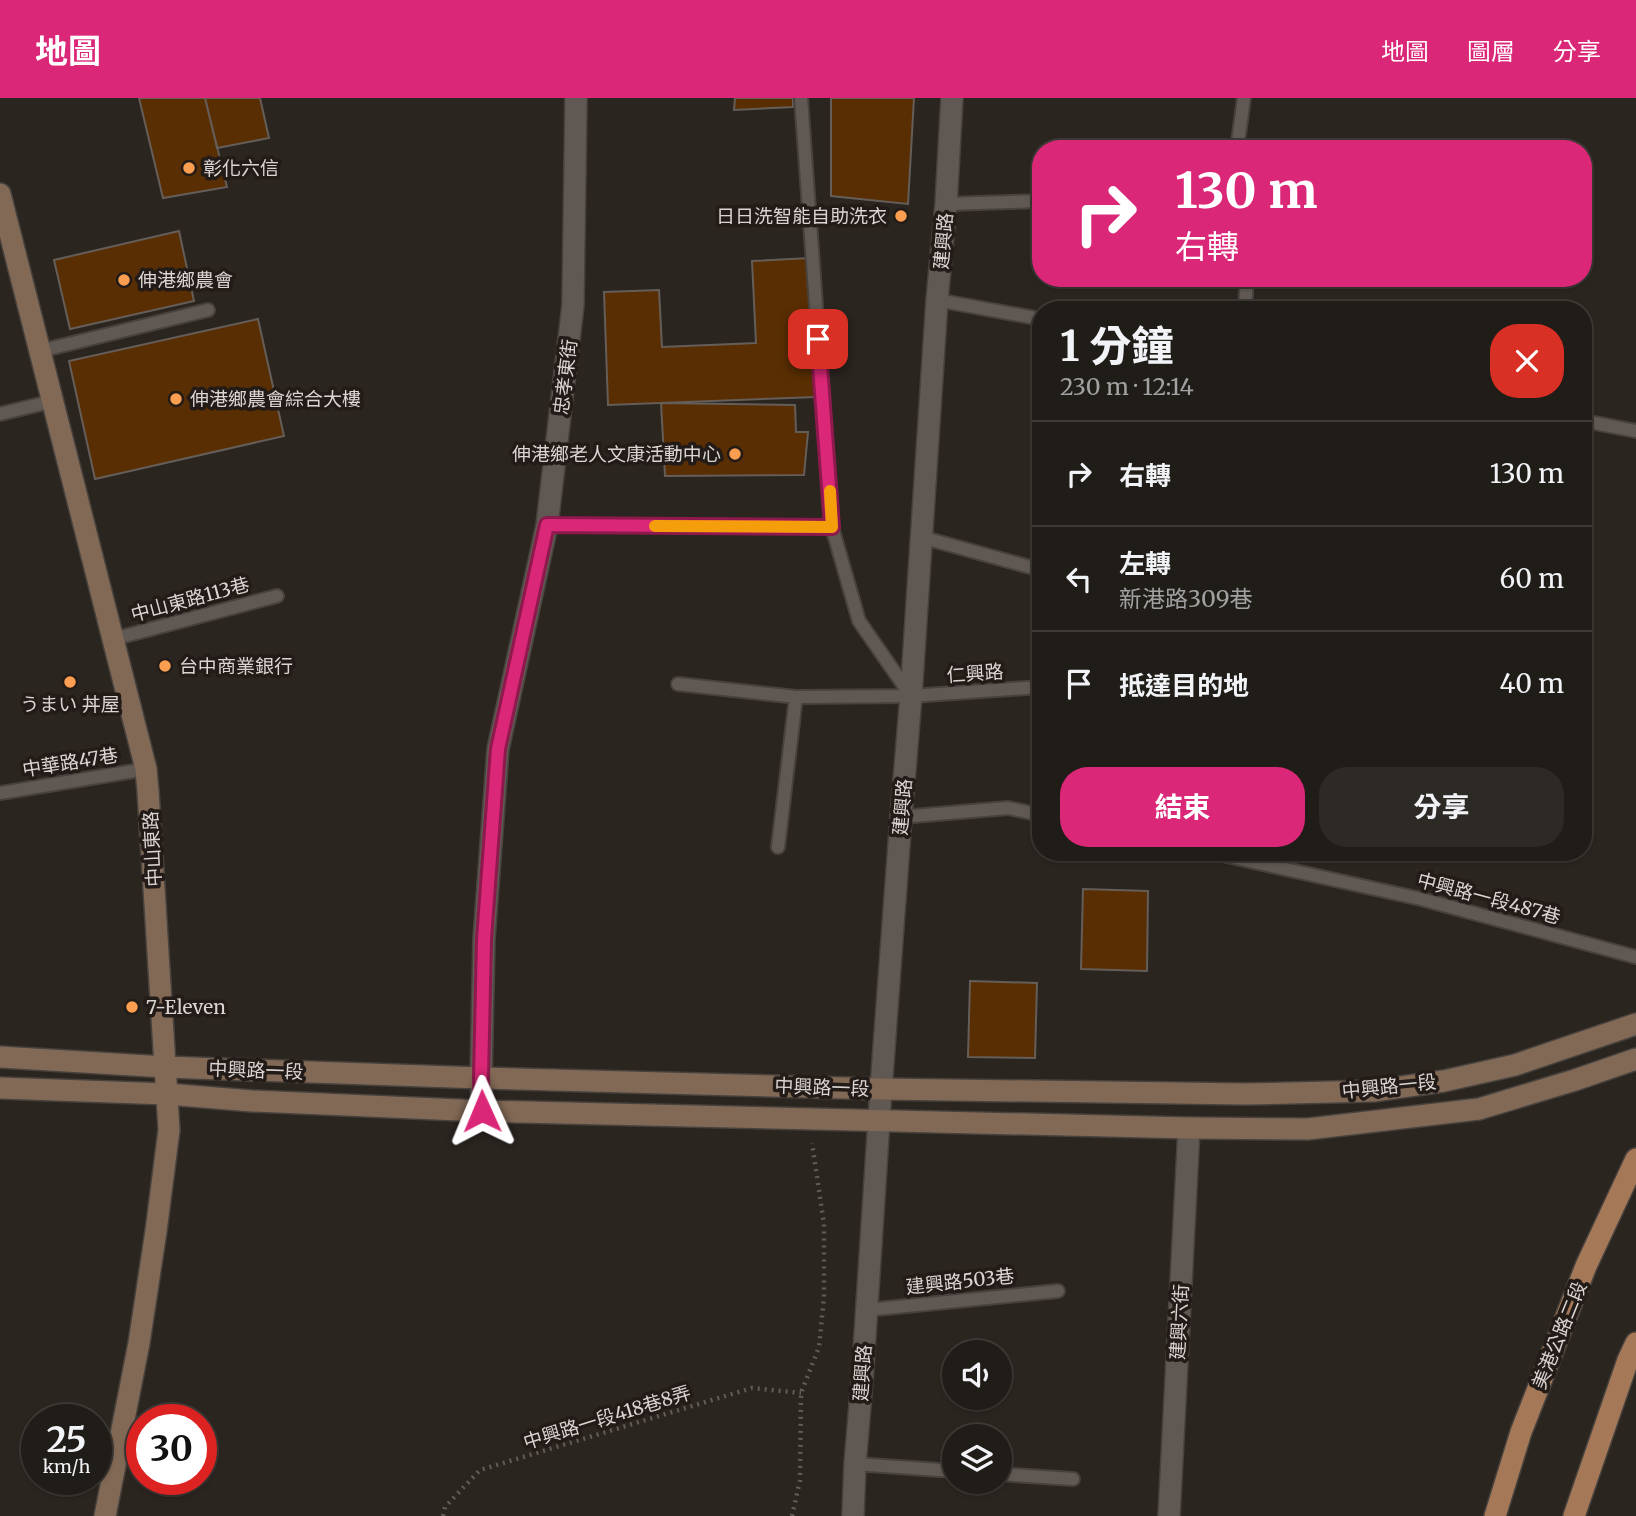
<!DOCTYPE html>
<html lang="zh-TW">
<meta charset="utf-8">
<style>
:root{--surface:#201c18;--page:#2d2925;--text:#f1f3f6;--muted:#a2a1a2;--line:#3d3a37;--accent:#db2777}
body{margin:0;font-family:Merriweather,"Noto Sans TC","Noto Sans JP",serif;background:var(--page);color:var(--text);height:100vh;display:flex;flex-direction:column;font-size:26px;white-space:nowrap}
*{box-sizing:border-box;margin:0}
p{font-size:23px;color:var(--muted)}
.icon{flex:none;width:38px;height:38px;fill:none;stroke:currentColor;stroke-width:2;stroke-linecap:round;stroke-linejoin:round}
.map{position:relative;flex:1;overflow:hidden}
.details{position:absolute;left:1032px;top:203px;width:560px;height:560px;display:flex;flex-direction:column;background:var(--surface);border-radius:28px;box-shadow:0 2px 5px #0004,0 0 0 2px var(--line)}
.details>*{flex:none}
.hud{position:absolute;left:1032px;top:42px;width:560px;height:147px;border-radius:28px;box-shadow:0 2px 5px #0004,0 0 0 2px var(--line);background:#db2777;color:#fff;overflow:hidden}
.tools{position:absolute;left:942px;top:1242px;display:grid;gap:14px}
.tools a{display:grid;place-items:center;width:70px;height:70px;border-radius:50%;background:var(--surface);box-shadow:0 2px 5px #0004,0 0 0 2px var(--line);font-size:35px}
.speed{position:absolute;left:21px;top:1306px;display:flex;gap:14px;font-size:35px;font-weight:700;text-align:center}
.speed>*{display:grid;place-content:center;width:91px;height:91px;border-radius:50%;background:var(--surface);box-shadow:0 2px 5px #0004,0 0 0 2px var(--line);line-height:1}
.speed small{font-size:18px;font-weight:400}
.speed .limit{border:10px solid #d22;background:#fff;color:#111}
.pin{position:absolute;display:grid;place-items:center;width:60px;height:60px;color:#fff;margin:-30px;border-radius:14px;box-shadow:0 4px 10px #0006}
.me{position:absolute;width:77px;margin:-38px;rotate:359deg;stroke-linejoin:round;filter:drop-shadow(0 0 5px #0008)}
.turn{display:flex;align-items:center;gap:24px;height:147px;padding:0 28px;font-size:32px}
.turn .icon{width:91px;height:91px;stroke-width:2.5}
.turn b{display:block;font-size:49px;line-height:60px}
.round{display:grid;place-items:center;flex:none;width:74px;height:74px;border-radius:28px;background:var(--page)}
.head{display:flex;align-items:center;justify-content:space-between;height:119px;padding:0 28px}
h1{font-size:42px;font-weight:700;line-height:52px}
.button{display:flex;gap:14px;margin-top:auto;padding:14px 28px}
.button a{flex:1;height:80px;border-radius:28px;background:var(--accent);color:#fff;font-size:28px;font-weight:700;line-height:80px;text-align:center}
.button a+a{background:var(--page);color:var(--text)}
ul{padding:0;list-style:none}
li{display:flex;align-items:center;gap:21px;height:105px;padding:0 28px;border-top:2px solid var(--line)}
li div{flex:1}
li b{display:block;font-size:26px}
li em{font-style:normal}
header{display:flex;align-items:center;gap:42px;box-sizing:border-box;height:98px;padding:0 35px;background:var(--accent);color:#fff}
header strong{font-size:33px}
nav{display:flex;gap:38px;margin-inline-start:auto;font-size:24px}
.map>svg:first-child{display:block}
.building{fill:#592e03;stroke:#655d58;stroke-width:2}
.lines{fill:none;stroke-linecap:round;stroke-linejoin:round}
.lane-casing{stroke:#47423e;stroke-width:16}
.street-casing{stroke:#47423e;stroke-width:24}
.secondary-casing{stroke:#47423e;stroke-width:24}
.primary-casing{stroke:#47423e;stroke-width:24}
.path{stroke:#625c58;stroke-width:4.5;stroke-dasharray:2 5;stroke-linecap:butt}
.lane{stroke:#605953;stroke-width:12}
.street{stroke:#605953;stroke-width:21}
.secondary{stroke:#826955;stroke-width:21}
.primary{stroke:#a57957;stroke-width:21}
.route-casing{stroke:#8e194d;stroke-width:18}
.route{stroke:#db2777;stroke-width:12}
.slow{stroke:#f59e0b;stroke-width:12}
.poi-dot{fill:#fb9e51;stroke:#221b17;stroke-width:2.5}
.labels{text-anchor:middle;dominant-baseline:central;stroke-width:7;stroke-linejoin:round;paint-order:stroke}
.poi-label{font-size:19px;fill:#dad5d2;stroke:#221b17;text-anchor:start}
.street-label{font-size:19px;fill:#dad5d2;stroke:#221b17}
</style>
<header>
<strong>地圖</strong>
<nav><a>地圖</a><a>圖層</a><a>分享</a></nav>
</header>
<div class="map">
<svg width="1636" height="1418" viewBox="0 0 1636 1418">
<rect width="100%" height="100%" fill="#2b2520"/>
<path class="building" d="M139,0H205L227,89L163,100Z
M205,0H260L269,40L217,50Z
M735,0H793V9L734,12Z
M831,0H914L908,106L831,98Z
M179,133L194,203L70,231L54,162Z
M810,160L816,299L608,307L604,194L659,192L662,249L756,245L752,163Z
M258,221L284,338L95,381L69,263Z
M661,305L795,307L796,334H808L804,377L665,378Z
M1083,791L1148,793L1147,873L1081,871Z
M970,883L1037,885L1035,960L968,959Z"/>
<g class="lines">
<g class="lane-casing">
<path id="lane" d="M801,0L832,429L859,523L909,595
M1237,51L1244,0
M946,106L1041,103
M937,202L1041,221
M1245,212L1247,180
M40,253L208,212
M0,316L53,303
M1584,323L1636,333
M547,427L832,429
M921,439L1041,472
M113,541L277,498
M678,586L796,599L911,598L1041,589
M0,695L146,671
M901,719L1008,710L1041,717
M778,749L796,599
M1209,754L1421,801L1636,859
M866,1212L1058,1193
M855,1366L954,1373
M999,1376L1073,1381"/>
</g>
<g class="street-casing">
<path id="street" d="M482,1013L481,980L484,841L498,651L547,427L573,207L576,0
M853,1418L855,1366L862,1283L881,991L901,719L911,598L937,202L946,106L952,0
M1169,1418L1189,1030"/>
</g>
<g class="secondary-casing">
<path id="secondary" d="M0,96L146,671L148,693L169,1032L156,1133L139,1245L105,1418
M0,959L165,969L481,980L881,991L1246,996L1373,993L1444,983L1515,967L1636,926
M0,990L167,996L252,1003L482,1013L1189,1030L1308,1031L1479,1011L1575,982L1636,961"/>
</g>
<g class="primary-casing">
<path id="primary" d="M1495,1418L1521,1334L1586,1168L1636,1061
M1574,1418L1628,1262L1636,1245"/>
</g>
<path class="path" d="M443,1418L445,1409L480,1372L752,1290L801,1295
M792,1418L800,1382L801,1295L819,1249L824,1199V1126L812,1045"/>
<use href="#lane" class="lane"/>
<use href="#street" class="street"/>
<use href="#secondary" class="secondary"/>
<use href="#primary" class="primary"/>
</g>
<g class="lines">
<g class="route-casing">
<path id="route" d="M482,1013L481,980L484,841L498,651L547,427L832,429L818,241"/>
</g>
<use href="#route" class="route"/>
<path class="slow" d="M655,428L832,429L830,393"/>
</g>
<g class="poi-dot">
<circle cx="189" cy="70" r="7"/>
<circle cx="901" cy="118" r="7"/>
<circle cx="124" cy="182" r="7"/>
<circle cx="176" cy="301" r="7"/>
<circle cx="735" cy="356" r="7"/>
<circle cx="165" cy="568" r="7"/>
<circle cx="70" cy="584" r="7"/>
<circle cx="132" cy="909" r="7"/>
</g>
<g class="labels">
<g class="poi-label">
<text x="203" y="70">彰化六信</text>
<text x="887" y="118" text-anchor="end">日日洗智能自助洗衣</text>
<text x="138" y="182">伸港鄉農會</text>
<text x="190" y="301">伸港鄉農會綜合大樓</text>
<text x="721" y="356" text-anchor="end">伸港鄉老人文康活動中心</text>
<text x="179" y="568">台中商業銀行</text>
<text x="70" y="606" text-anchor="middle">うまい 丼屋</text>
<text x="146" y="909">7-Eleven</text>
</g>
<g class="street-label">
<text transform="translate(943 143) rotate(-85)">建興路</text>
<text transform="translate(565 279) rotate(-83)">忠孝東街</text>
<text transform="translate(190 501) rotate(-15)">中山東路113巷</text>
<text transform="translate(975 575) rotate(-4)">仁興路</text>
<text transform="translate(70 664) rotate(-9)">中華路47巷</text>
<text transform="translate(902 709) rotate(-85)">建興路</text>
<text transform="translate(152 751) rotate(-93)">中山東路</text>
<text transform="translate(1489 800) rotate(15)">中興路一段487巷</text>
<text transform="translate(256 972) rotate(2)">中興路一段</text>
<text transform="translate(1389 988) rotate(-6)">中興路一段</text>
<text transform="translate(822 989) rotate(2)">中興路一段</text>
<text transform="translate(960 1183) rotate(-6)">建興路503巷</text>
<text transform="translate(1179 1224) rotate(-87)">建興六街</text>
<text transform="translate(1559 1237) rotate(-68)">美港公路二段</text>
<text transform="translate(862 1275) rotate(-86)">建興路</text>
<text transform="translate(607 1319) rotate(-17)">中興路一段418巷8弄</text>
</g>
</g>
</svg>
<div class="tools">
<a><svg class="icon" aria-label="sound" viewBox="0 0 24 24"><path d="M4 9h4l5-4v14l-5-4H4zM17 9q2 3 0 6"/></svg></a>
<a><svg class="icon" aria-label="layers" viewBox="0 0 24 24"><path d="M12 4l9 5-9 5-9-5zM3 14l9 5 9-5"/></svg></a>
</div>
<div class="speed"><div>25<small>km/h</small></div><div class="limit">30</div></div>
<div class="pin" style="left:818px;top:241px;background:#d93025"><svg class="icon" aria-label="arrive" viewBox="0 0 24 24"><path d="M6 21V4h12l-3 4 3 4H6"/></svg></div>
<svg class="me" style="left:482px;top:1013px" viewBox="-20 -20 40 40"><path d="M0-17L14 15 0 8-14 15z" fill="#db2777" stroke="#fff" stroke-width="4"/></svg>
<div class="hud">
<div class="turn"><svg class="icon" aria-label="right" viewBox="0 0 24 24"><path d="M7 20v-9h11M14 6l5 5-5 5"/></svg><div><b>130 m</b>右轉</div></div>
</div>
<section class="details">
<div class="head"><div><h1>1 分鐘</h1><p>230 m · 12:14</p></div><a class="round" style="background:#d93025;color:#fff"><svg class="icon" aria-label="close" viewBox="0 0 24 24"><path d="M6 6l12 12M18 6L6 18"/></svg></a></div>
<ul>
<li><svg class="icon" aria-label="right" viewBox="0 0 24 24"><path d="M7 20v-9h11M14 6l5 5-5 5"/></svg><div><b>右轉</b></div><em>130 m</em></li>
<li><svg class="icon" aria-label="left" viewBox="0 0 24 24"><path d="M17 20v-9H6M10 6l-5 5 5 5"/></svg><div><b>左轉</b><p>新港路309巷</p></div><em>60 m</em></li>
<li><svg class="icon" aria-label="arrive" viewBox="0 0 24 24"><path d="M6 21V4h12l-3 4 3 4H6"/></svg><div><b>抵達目的地</b></div><em>40 m</em></li>
</ul>
<div class="button"><a>結束</a><a>分享</a></div>
</section>
</div>
